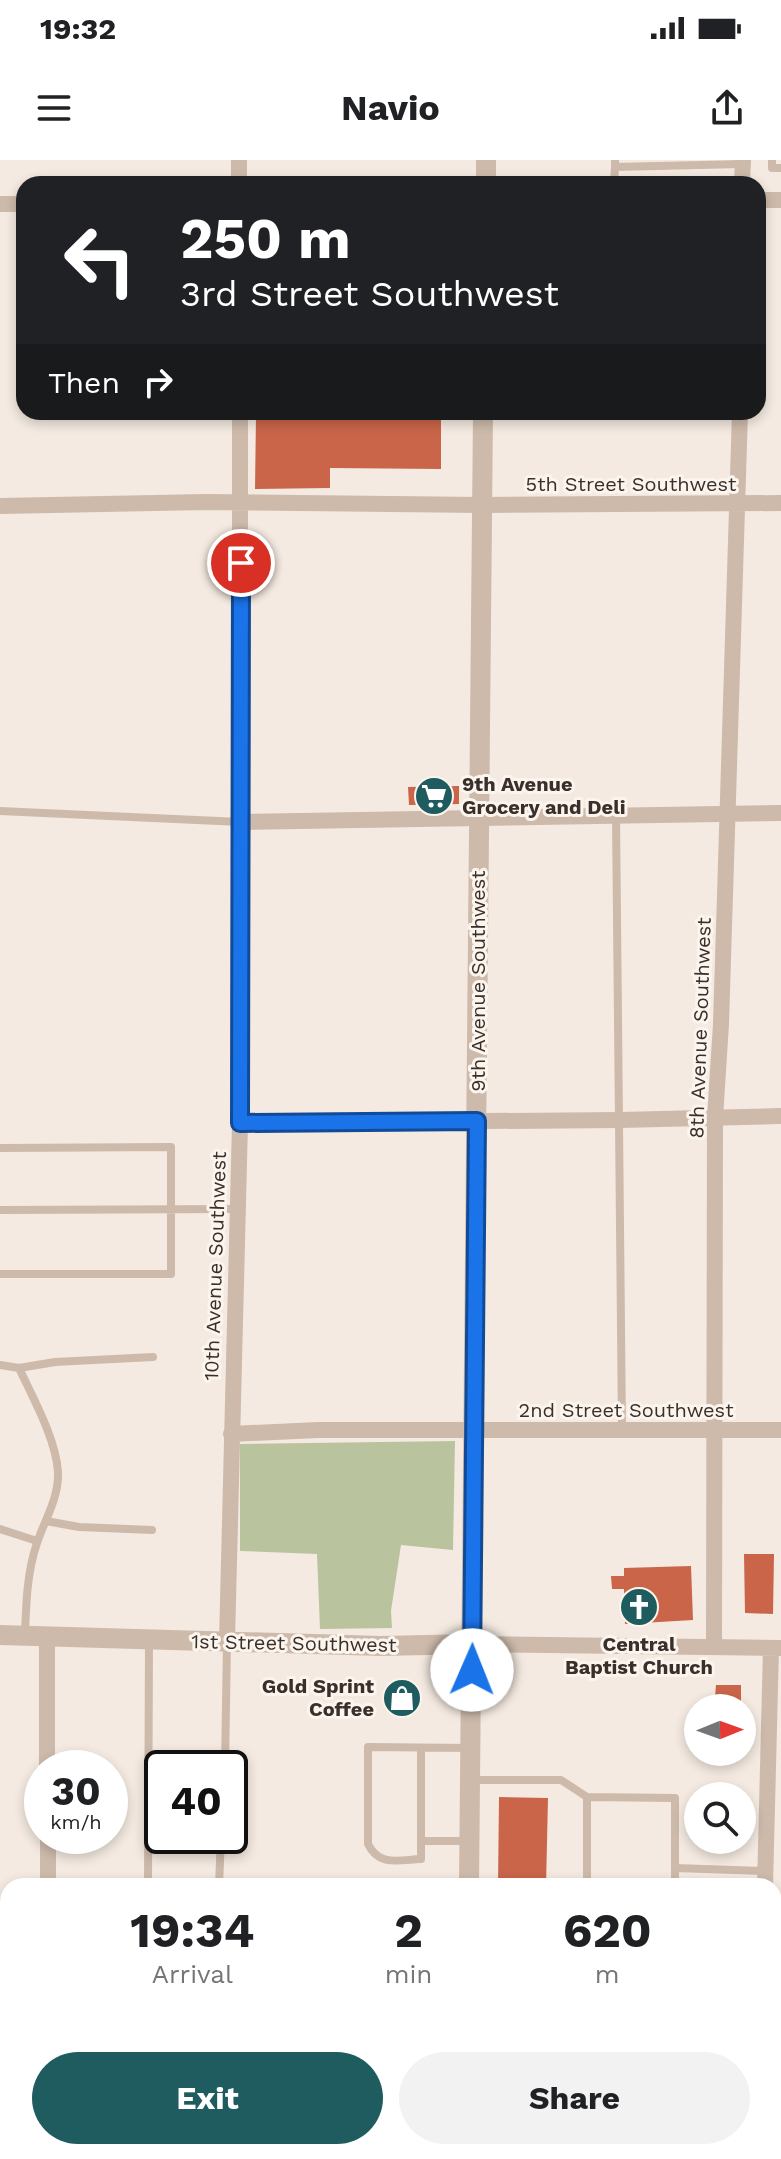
<!DOCTYPE html>
<style>
:root{--surface:#fff;--page:#f2f2f2;--text:#202124;--muted:#757577;--accent:#1e5c5f}
body{margin:0;font-family:"Work Sans",sans-serif;background:var(--page);color:var(--text);height:100vh;display:flex;flex-direction:column;font-size:30px;white-space:nowrap}
*{box-sizing:border-box;margin:0}
p{font-size:26px;color:var(--muted)}
.icon{flex:none;width:44px;height:44px;fill:none;stroke:currentColor;stroke-width:2;stroke-linecap:round;stroke-linejoin:round}
.map{position:relative;flex:1;overflow:hidden}
.details{position:absolute;left:0px;top:1718px;width:782px;height:282px;display:flex;flex-direction:column;background:var(--surface);border-radius:24px 24px 0 0;box-shadow:0 4px 12px #0003}
.details>*{flex:none}
.guide{position:absolute;left:16px;top:16px;width:750px;height:244px;border-radius:24px;box-shadow:0 4px 12px #0003;background:#202124;color:#fff;overflow:hidden}
.needle{width:52px;rotate:89deg}
.tools{position:absolute;left:684px;top:1534px;display:grid;gap:16px}
.tools a{display:grid;place-items:center;width:72px;height:72px;border-radius:50%;background:var(--surface);box-shadow:0 4px 12px #0003;font-size:40px}
.speed{position:absolute;left:24px;top:1590px;display:flex;gap:16px;font-size:40px;font-weight:700;text-align:center}
.speed>*{display:grid;place-content:center;width:104px;height:104px;border-radius:50%;background:var(--surface);box-shadow:0 4px 12px #0003;line-height:1}
.speed small{font-size:20px;font-weight:400}
.speed .limit{border:4px solid #111;border-radius:12px;background:#fff;color:#111}
.pin{position:absolute;display:grid;place-items:center;width:68px;height:68px;color:#fff;margin:-34px;border:4px solid #fff;border-radius:50%;box-shadow:0 2px 8px #0007}
.me{position:absolute;width:88px;margin:-44px;rotate:1deg;stroke-linejoin:round;filter:drop-shadow(0 0 6px #0008)}
.turn{display:flex;align-items:center;gap:28px;height:168px;padding:0 32px;font-size:36px}
.turn .icon{width:104px;height:104px;stroke-width:2.5}
.turn b{display:block;font-size:56px;line-height:68px}
.then{display:flex;align-items:center;height:76px;padding:0 32px;background:#0003;gap:16px;font-size:30px}
.eta{display:flex;justify-content:space-evenly;align-items:center;height:136px;text-align:center}
.eta b{font-size:48px;font-weight:700;line-height:56px}
.action{display:flex;gap:16px;margin-top:auto;padding:16px 32px}
.action a{flex:1;height:92px;border-radius:48px;background:var(--accent);color:#fff;font-size:32px;font-weight:700;line-height:92px;text-align:center}
.action a+a{background:var(--page);color:var(--text)}
.status{display:flex;justify-content:space-between;align-items:center;height:56px;padding:0 40px;background:var(--surface);direction:ltr}
.status svg{height:22px;fill:currentColor}
header{display:flex;justify-content:space-between;align-items:center;height:104px;padding:0 32px;background:var(--surface);font-size:36px;font-weight:700}
.map>svg:first-child{display:block}
.green{fill:#b9c49f}
.building{fill:#ca6549}
.lines{fill:none;stroke-linecap:round;stroke-linejoin:round}
.path{stroke:#b9a495;stroke-width:3;stroke-dasharray:4 4;stroke-linecap:butt}
.service{stroke:#cdbaab;stroke-width:8}
.minor{stroke:#cdbaab;stroke-width:16}
.tertiary{stroke:#cdbaab;stroke-width:20}
.route-casing{stroke:#114b97;stroke-width:20}
.route{stroke:#1a73e8;stroke-width:14}
.labels{text-anchor:middle;dominant-baseline:central;stroke-width:6;stroke-linejoin:round;paint-order:stroke}
.street-label{font-size:20px;fill:#3b2f2b;stroke:#fbf5ee}
.poi-label{font-size:20px;font-weight:bold;fill:#3b2f2b;stroke:#fbf5ee;text-anchor:start}
</style>
<div class="status"><b>19:32</b><svg viewBox="0 0 49 12"><path d="M0 12V9h3v3zM5 12V6h3v6zM10 12V3h3v9zM15 12V0h3v12zM26 1h20v11H26zM47 4h2v5h-2z"/></svg></div>
<header><svg class="icon" aria-label="menu" viewBox="0 0 24 24"><path d="M4 6h16M4 12h16M4 18h16"/></svg>Navio<svg class="icon" aria-label="share" viewBox="0 0 24 24"><path d="M12 15V3M7 8l5-5 5 5M5 13v7h14v-7"/></svg></header>
<div class="map">
<svg width="781" height="1999" viewBox="0 0 781 1999">
<rect width="100%" height="100%" fill="#f4eae1"/>
<path class="green" d="M455,1281L453,1390L401,1385L391,1451L392,1468L320,1469L317,1394L240,1391V1284Z"/>
<path class="building" d="M290,252H441V309L330,308V328L255,329L256,254Z
M459,626V644L409,645L408,627Z
M744,1394H774L773,1454L745,1453Z
M691,1406L693,1460L625,1464L624,1429H612L611,1416H624V1408Z
M716,1525H741V1548H714Z
M499,1637L548,1638L546,1726H498Z"/>
<g class="lines">
<path class="path" d="M575,1994H593L598,1999
M494,1999L499,1992"/>
<path class="service" d="M615,0V7L743,4
M772,0V8H781
M614,24L615,7
M0,651L240,662
M616,655L622,1270
M0,988L171,987V1114H0
M0,1050L237,1049
M0,1205L19,1208L55,1202L153,1197
M19,1208C33,1238 56,1279 58,1312C59,1338 45,1359 37,1383C27,1412 26,1444 25,1475
M46,1361L79,1367L152,1370
M0,1369L37,1381
M421,1588V1699C399,1700 379,1707 368,1684V1587L470,1588
M225,1608L227,1481
M473,1620H561L587,1637
M421,1681H468
M675,1708L765,1711
M148,1726L149,1479
M219,1726L221,1676
M587,1726V1637L675,1638V1726
M245,1992V1999
M297,1992V1999
M659,1994V1992
M621,1999V1992
M640,1999V1992
M736,1999V1992"/>
<path class="minor" d="M239,0V24
M742,24L743,0
M758,40H781
M0,44H24
M0,346L206,342L482,345L781,343
M240,662L781,653
M240,963L620,960L781,956
M231,1274L318,1270H781
M47,1476V1608
M227,1481L240,963V252
M472,1484L781,1488
M714,1487L715,958L721,864L740,252
M48,1676V1726
M765,1726L771,1488
M764,1992V1999
M0,1999H26
M48,1999V1992"/>
<path class="tertiary" d="M486,24V0
M0,1475L381,1486L472,1484
M469,1726L483,252
M774,1911H781"/>
</g>
<g class="lines">
<g class="route-casing">
<path id="route" d="M241,403L240,963L477,961L472,1510"/>
</g>
<use href="#route" class="route"/>
</g>
<defs>
<g id="supermarket-disc" transform="scale(2)"><circle r="9.5" fill="#1e5c5f" stroke="#fbf5ee"/><path d="M-6-5.5h2.5l.6 2H6L4.5 2H-2.5L-4.4-4H-6ZM-1.5 3.2a1.3 1.3 0 1 0 .1 0ZM3 3.2a1.3 1.3 0 1 0 .1 0Z" fill="#fff"/></g>
<g id="church-disc" transform="scale(2)"><circle r="9.5" fill="#1e5c5f" stroke="#fbf5ee"/><path d="M-1.2-6h2.4v3.5h3.3v2.4h-3.3V6h-2.4V-.1h-3.3v-2.4h3.3Z" fill="#fff"/></g>
<g id="shop-disc" transform="scale(2)"><circle r="9.5" fill="#1e5c5f" stroke="#fbf5ee"/><path d="M-5-2.5h2.3a2.7 3.5 0 0 1 5.4 0H5L5.5 6h-11ZM-1.5-2.5h3a1.5 2.3 0 0 0-3 0Z" fill="#fff"/></g>
</defs>
<g fill-rule="evenodd">
<use href="#supermarket-disc" x="434" y="636"/>
<use href="#church-disc" x="639" y="1447"/>
<use href="#shop-disc" x="402" y="1538"/>
</g>
<g class="labels">
<g class="street-label">
<text x="631" y="324">5th Street Southwest</text>
<text transform="translate(478 821) rotate(-90)">9th Avenue Southwest</text>
<text transform="translate(700 868) rotate(-88)">8th Avenue Southwest</text>
<text transform="translate(215 1106) rotate(-88)">10th Avenue Southwest</text>
<text x="626" y="1250">2nd Street Southwest</text>
<text transform="translate(294 1483) rotate(1)">1st Street Southwest</text>
</g>
<g class="poi-label">
<text x="462" y="624">9th Avenue<tspan x="462" dy="23">Grocery and Deli</tspan></text>
<text x="639" y="1484" text-anchor="middle">Central<tspan x="639" dy="23">Baptist Church</tspan></text>
<text x="374" y="1526" text-anchor="end">Gold Sprint<tspan x="374" dy="23">Coffee</tspan></text>
</g>
</g>
</svg>
<div class="tools">
<a><svg class="needle" viewBox="-14 -14 28 28"><path d="M0-13l5 13h-10z" fill="#e53935"/><path d="M0 13l5-13h-10z" fill="#757577"/></svg></a>
<a><svg class="icon" aria-label="search" viewBox="0 0 24 24"><circle cx="10" cy="10" r="6"/><path d="M15 15l6 6"/></svg></a>
</div>
<div class="speed"><div>30<small>km/h</small></div><div class="limit">40</div></div>
<div class="pin" style="left:241px;top:403px;background:#d93025"><svg class="icon" aria-label="arrive" viewBox="0 0 24 24"><path d="M6 21V4h12l-3 4 3 4H6"/></svg></div>
<svg class="me" style="left:472px;top:1510px" viewBox="-20 -20 40 40"><circle r="19" fill="#fff"/><path d="M0-13L10 11 0 6-10 11z" fill="#1a73e8"/></svg>
<div class="guide">
<div class="turn"><svg class="icon" aria-label="left" viewBox="0 0 24 24"><path d="M17 20v-9H6M10 6l-5 5 5 5"/></svg><div><b>250 m</b>3rd Street Southwest</div></div>
<div class="then">Then<svg class="icon" aria-label="right" viewBox="0 0 24 24"><path d="M7 20v-9h11M14 6l5 5-5 5"/></svg></div>
</div>
<section class="details">
<div class="eta">
<div><b>19:34</b><p>Arrival</p></div>
<div><b>2</b><p>min</p></div>
<div><b>620</b><p>m</p></div>
</div>
<div class="action"><a>Exit</a><a>Share</a></div>
</section>
</div>
